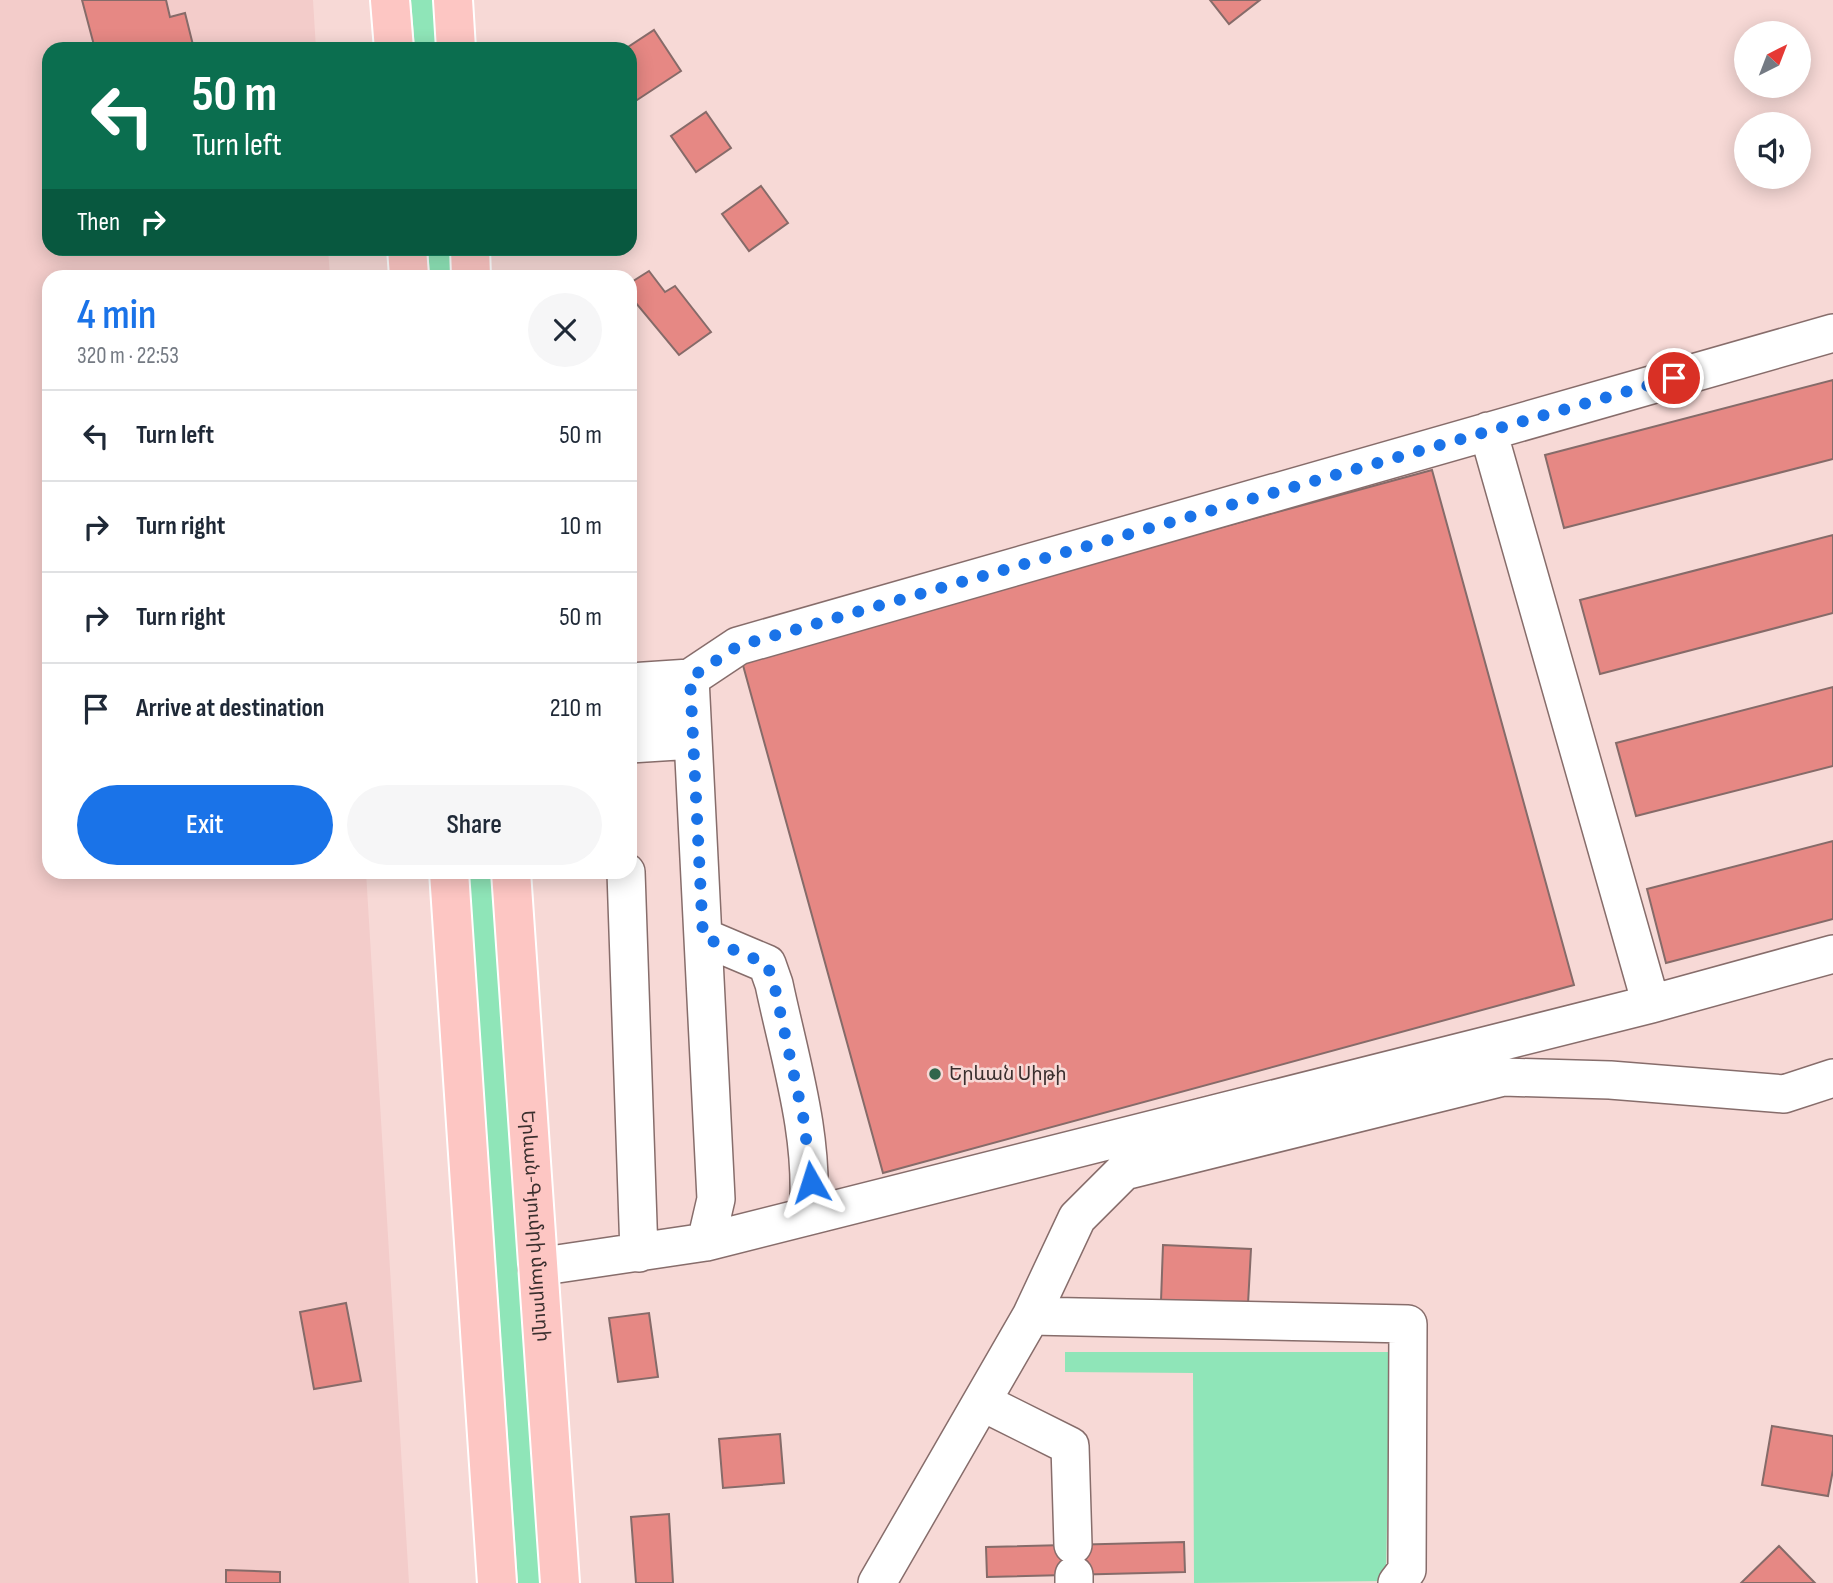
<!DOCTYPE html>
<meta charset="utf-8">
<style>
:root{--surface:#fff;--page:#f6f6f7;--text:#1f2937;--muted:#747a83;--line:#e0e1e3;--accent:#1a73e8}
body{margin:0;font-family:"Sofia Sans Condensed","Noto Sans Armenian",sans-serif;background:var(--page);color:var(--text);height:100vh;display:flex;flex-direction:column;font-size:26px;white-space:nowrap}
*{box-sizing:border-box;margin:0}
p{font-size:23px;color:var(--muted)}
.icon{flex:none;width:38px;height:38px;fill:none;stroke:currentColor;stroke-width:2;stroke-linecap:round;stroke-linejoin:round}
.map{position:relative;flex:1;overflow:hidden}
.drawer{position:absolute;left:42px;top:270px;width:595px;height:609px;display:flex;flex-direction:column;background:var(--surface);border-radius:21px;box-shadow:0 4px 18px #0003}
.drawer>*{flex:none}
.guide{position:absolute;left:42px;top:42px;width:595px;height:214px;border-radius:21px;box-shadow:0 4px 18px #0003;background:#0b6e4f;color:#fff;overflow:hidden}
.needle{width:46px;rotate:42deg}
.fabs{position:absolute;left:1734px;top:21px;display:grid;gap:14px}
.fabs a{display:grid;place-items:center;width:77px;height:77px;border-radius:50%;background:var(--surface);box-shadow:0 4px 18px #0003;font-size:35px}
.pin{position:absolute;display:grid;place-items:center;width:60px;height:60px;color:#fff;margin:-30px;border:4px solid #fff;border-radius:50%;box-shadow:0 2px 7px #0007}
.me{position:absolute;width:77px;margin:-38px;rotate:354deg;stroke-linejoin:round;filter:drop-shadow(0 0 5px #0008)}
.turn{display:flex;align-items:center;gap:24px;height:147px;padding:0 35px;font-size:32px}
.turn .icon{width:91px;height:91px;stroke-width:2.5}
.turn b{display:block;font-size:49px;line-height:60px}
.then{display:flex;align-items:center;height:66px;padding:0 35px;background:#0003;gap:14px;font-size:26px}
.round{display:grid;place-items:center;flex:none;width:74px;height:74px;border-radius:37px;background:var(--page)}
.head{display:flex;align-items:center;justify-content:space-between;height:119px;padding:0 35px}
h1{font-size:42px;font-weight:600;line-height:52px;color:var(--accent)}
.cta{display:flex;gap:14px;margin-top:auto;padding:14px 35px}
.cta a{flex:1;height:80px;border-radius:42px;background:var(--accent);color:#fff;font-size:28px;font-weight:600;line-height:80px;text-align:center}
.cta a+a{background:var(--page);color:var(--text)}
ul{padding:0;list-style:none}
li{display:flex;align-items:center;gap:21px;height:91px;padding:0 35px;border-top:2px solid var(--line)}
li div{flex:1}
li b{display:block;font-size:26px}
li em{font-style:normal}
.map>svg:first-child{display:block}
.built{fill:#f3ccca}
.green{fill:#8fe5b8}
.building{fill:#e68884;stroke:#866b69;stroke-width:2}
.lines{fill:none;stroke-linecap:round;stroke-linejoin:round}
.minor-casing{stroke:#876d6b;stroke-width:40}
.highway-casing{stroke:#fff;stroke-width:42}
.minor{stroke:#fff;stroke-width:37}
.highway{stroke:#fdc6c3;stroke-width:38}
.route{stroke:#1a73e8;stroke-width:12;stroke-dasharray:0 21.6}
.poi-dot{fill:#31664b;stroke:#f7d9d6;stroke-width:2.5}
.labels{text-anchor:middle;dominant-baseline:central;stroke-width:5;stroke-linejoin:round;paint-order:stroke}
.poi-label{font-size:19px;fill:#3a2f2e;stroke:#f7d9d6;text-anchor:start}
.street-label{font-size:19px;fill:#3a2f2e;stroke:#f7d9d6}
</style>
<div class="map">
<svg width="1833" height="1583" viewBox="0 0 1833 1583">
<rect width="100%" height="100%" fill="#f7d9d6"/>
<path class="built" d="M0,0H313L316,49H49V248L328,249L330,276H49V872H366L409,1583H0Z"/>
<path class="green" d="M411,0H435L438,49H415Z
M428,249H451L453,276H430Z
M469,872H494L544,1583H518Z
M1065,1352H1390L1386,1581L1194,1583L1193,1373L1065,1372Z"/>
<path class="building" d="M82,0H166L170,17L185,13L194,49H95Z
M1210,0H1260L1229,24Z
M654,30L681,71L634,102L630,97V49H625Z
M706,112L731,148L696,172L671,136Z
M761,186L788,223L749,251L722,214Z
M649,271L665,292L675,286L711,332L679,355L630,296V283Z
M1833,380V459L1564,528L1545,455Z
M1432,470L1574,985L883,1173L741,658Z
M1833,535V613L1600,674L1580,600Z
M1833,687V766L1636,816L1616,743Z
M1833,841V919L1666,963L1647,889Z
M1163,1245L1251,1249L1248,1304L1161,1301Z
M346,1303L361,1381L314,1389L300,1312Z
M649,1313L658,1377L618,1382L609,1318Z
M1772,1426L1833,1436V1470L1828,1496L1762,1485Z
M780,1434L784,1483L723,1488L719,1439Z
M669,1514L673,1583H636L631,1517Z
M1184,1542L1185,1572L987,1577L986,1547Z
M1779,1546L1815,1583H1741Z
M226,1570L280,1572V1583H226Z"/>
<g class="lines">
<g class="minor-casing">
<path id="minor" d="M1488,431L1651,1004
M690,678L738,646L1833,333
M630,682L690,678L716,1199L706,1242
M630,709L691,705
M630,744L693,740
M626,872L639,1253
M703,937L767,964L774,984C790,1060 815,1137 808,1216
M537,1267L706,1242L1651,1004L1833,954
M1031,1316L1408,1324L1407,1570L1397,1583
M982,1402L1070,1446L1073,1545
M1074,1575V1583
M877,1583L1031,1316L1077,1218L1124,1171L1503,1077L1610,1080L1784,1094L1833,1078"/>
</g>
<g class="highway-casing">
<g id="highway">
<path d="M390,0L394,49"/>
<path d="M453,0L456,49"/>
<path d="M407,248L409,276"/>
<path d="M470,248L471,276"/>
<path d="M449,872L497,1583"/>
<path id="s1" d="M511,872L560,1583"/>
</g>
</g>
<use href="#minor" class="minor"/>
<use href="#highway" class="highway"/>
</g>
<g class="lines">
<path class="route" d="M811,1182L804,1121L774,984L767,964L703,937L690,678L738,646L1674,378"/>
</g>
<circle class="poi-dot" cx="935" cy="1074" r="7"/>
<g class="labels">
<g class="poi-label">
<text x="949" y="1074">Երևան Սիթի</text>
</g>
<g class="street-label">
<text stroke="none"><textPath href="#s1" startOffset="355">Երևան-Գյումրի մայրուղի</textPath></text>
</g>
</g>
</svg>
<div class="fabs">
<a><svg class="needle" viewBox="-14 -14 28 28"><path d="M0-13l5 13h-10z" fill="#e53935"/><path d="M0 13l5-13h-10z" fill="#747a83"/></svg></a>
<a><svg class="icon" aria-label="sound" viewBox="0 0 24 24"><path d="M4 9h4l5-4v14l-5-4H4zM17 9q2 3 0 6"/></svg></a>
</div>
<div class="pin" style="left:1674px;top:378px;background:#d93025"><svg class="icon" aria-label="arrive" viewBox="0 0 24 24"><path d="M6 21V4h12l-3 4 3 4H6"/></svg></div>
<svg class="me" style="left:811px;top:1182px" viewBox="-20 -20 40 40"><path d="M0-17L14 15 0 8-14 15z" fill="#1a73e8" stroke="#fff" stroke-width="4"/></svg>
<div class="guide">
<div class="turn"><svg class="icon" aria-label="left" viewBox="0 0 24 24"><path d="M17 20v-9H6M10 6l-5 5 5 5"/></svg><div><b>50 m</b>Turn left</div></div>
<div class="then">Then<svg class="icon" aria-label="right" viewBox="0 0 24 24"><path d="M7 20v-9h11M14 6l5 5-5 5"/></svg></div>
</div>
<section class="drawer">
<div class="head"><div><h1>4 min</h1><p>320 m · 22:53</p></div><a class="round"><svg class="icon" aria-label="close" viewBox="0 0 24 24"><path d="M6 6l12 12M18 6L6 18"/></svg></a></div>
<ul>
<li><svg class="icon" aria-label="left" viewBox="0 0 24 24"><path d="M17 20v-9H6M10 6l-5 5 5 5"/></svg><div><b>Turn left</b></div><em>50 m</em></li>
<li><svg class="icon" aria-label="right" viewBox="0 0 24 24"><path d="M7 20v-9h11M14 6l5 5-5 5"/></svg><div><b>Turn right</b></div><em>10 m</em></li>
<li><svg class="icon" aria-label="right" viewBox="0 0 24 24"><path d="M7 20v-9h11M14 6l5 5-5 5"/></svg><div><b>Turn right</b></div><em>50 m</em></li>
<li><svg class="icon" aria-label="arrive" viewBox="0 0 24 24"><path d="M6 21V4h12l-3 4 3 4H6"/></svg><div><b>Arrive at destination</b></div><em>210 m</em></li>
</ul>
<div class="cta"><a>Exit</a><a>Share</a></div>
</section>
</div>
